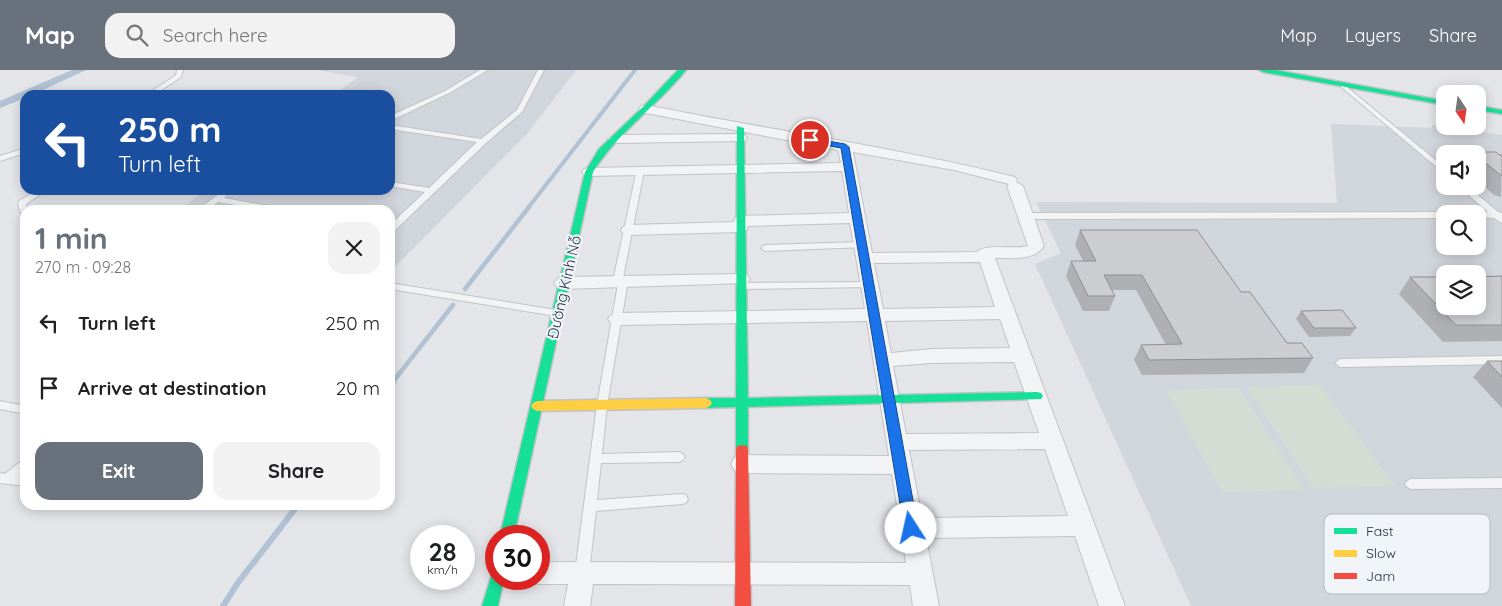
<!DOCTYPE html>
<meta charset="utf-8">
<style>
:root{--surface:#fff;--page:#f2f2f2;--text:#202124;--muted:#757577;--accent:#69717d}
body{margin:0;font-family:Quicksand,sans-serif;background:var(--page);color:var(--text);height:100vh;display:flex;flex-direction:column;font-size:19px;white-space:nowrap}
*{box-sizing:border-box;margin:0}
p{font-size:16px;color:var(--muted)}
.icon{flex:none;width:28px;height:28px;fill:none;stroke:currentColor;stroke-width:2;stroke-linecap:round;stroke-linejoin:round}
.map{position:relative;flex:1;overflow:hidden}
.sheet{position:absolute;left:20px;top:135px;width:375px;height:305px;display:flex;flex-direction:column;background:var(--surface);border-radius:15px;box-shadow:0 2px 12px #0003}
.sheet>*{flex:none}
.hud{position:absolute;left:20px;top:20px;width:375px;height:105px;border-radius:15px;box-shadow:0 2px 12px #0003;background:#1a4fa0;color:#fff;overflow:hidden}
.needle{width:32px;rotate:167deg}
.tools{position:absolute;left:1436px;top:15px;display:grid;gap:10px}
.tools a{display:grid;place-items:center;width:50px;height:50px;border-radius:10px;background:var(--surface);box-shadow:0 2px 12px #0003;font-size:25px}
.speed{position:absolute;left:410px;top:455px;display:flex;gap:10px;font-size:25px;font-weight:700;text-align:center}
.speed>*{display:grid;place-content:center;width:65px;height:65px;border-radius:50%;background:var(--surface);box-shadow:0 2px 12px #0003;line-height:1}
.speed small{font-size:12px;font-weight:400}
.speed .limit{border:8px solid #d22;background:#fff;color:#111}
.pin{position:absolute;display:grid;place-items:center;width:42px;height:42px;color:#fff;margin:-21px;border:2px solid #fff;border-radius:50%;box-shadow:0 1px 5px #0007}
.me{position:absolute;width:55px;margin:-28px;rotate:350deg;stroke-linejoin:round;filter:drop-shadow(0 0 4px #0008)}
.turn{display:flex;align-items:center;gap:18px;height:105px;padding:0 15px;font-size:22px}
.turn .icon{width:65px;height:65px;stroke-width:2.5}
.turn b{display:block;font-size:35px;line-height:42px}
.round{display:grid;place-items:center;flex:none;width:52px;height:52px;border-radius:15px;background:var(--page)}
.overview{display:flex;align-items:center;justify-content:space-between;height:85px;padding:0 15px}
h1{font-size:30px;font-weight:800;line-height:38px;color:var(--accent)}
.cta{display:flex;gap:10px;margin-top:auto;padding:10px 15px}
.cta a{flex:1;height:58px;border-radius:15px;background:var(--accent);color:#fff;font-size:20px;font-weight:800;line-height:58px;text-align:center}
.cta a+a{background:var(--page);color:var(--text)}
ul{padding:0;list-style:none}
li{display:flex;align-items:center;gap:15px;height:65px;padding:0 15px}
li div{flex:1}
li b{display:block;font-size:19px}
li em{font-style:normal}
header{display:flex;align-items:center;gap:30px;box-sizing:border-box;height:70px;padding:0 25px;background:var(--accent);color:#fff}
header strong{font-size:24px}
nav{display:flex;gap:28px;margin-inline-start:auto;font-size:18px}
.search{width:350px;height:45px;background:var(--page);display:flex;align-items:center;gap:12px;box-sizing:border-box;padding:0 18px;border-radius:15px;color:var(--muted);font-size:19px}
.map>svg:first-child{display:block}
.built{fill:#d1d5dc;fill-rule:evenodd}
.green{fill:#d4dcd3}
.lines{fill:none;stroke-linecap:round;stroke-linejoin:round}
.stream-far2{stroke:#b0c2d4;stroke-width:4}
.stream-far1{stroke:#b0c2d4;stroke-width:4.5}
.stream{stroke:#b0c2d4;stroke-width:6}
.canal{fill:#b0c2d4;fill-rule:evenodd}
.lane-casing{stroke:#c1c3c6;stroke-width:2}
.street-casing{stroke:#c1c3c6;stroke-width:2}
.fast-casing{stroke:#c1c3c6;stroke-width:3}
.slow-casing{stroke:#c1c3c6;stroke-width:3}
.jam-casing{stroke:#c1c3c6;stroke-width:3}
.lane{fill:#f2f3f5;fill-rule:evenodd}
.street{fill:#f2f3f5;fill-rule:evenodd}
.fast{fill:#16e098;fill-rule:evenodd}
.slow{fill:#ffcf43;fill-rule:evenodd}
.jam{fill:#f24e42;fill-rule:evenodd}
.wall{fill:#afb0b4}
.building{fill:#cbcdd1;stroke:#8e9092}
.route{fill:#1a73e8;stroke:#114b97}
.labels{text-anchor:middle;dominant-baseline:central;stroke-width:4.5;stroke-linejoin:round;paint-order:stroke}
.street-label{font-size:15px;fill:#283243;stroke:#f1f4f8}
.key{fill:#f1f4f8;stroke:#b5bac2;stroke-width:1}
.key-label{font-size:14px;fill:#283243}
</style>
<header>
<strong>Map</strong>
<div class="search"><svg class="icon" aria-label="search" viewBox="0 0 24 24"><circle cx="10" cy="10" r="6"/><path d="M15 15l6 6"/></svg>Search here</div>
<nav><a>Map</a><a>Layers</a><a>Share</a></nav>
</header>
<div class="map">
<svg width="1502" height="536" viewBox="0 0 1502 536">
<rect width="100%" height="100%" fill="#e3e5e8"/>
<path class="built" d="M317,0H576L527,64L390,202V140H179L206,120H390V25H334L358,7Z
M1331,54L1432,58V55L1502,65V536H1191L1035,194L1061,183L1036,132L1337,133ZM1445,84H1478V116H1445ZM1445,144H1478V176H1445ZM1445,204H1478V236H1445Z"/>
<path class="green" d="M1320,315L1395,416L1313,418L1247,317Z
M1239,318L1305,420L1222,422L1166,320Z"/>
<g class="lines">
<path class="stream-far2" d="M528,138L635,0"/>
<path class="stream-far1" d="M465,219L529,137
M392,313L453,235"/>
<path class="stream" d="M390,316L393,312
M223,536L237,514L298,435"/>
<path class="canal" d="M72,0H86L32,25H25V28L0,38V31Z"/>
<g class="lane-casing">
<path id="lane" d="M177,0H183L181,7L154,25H146L176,5Z
M480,0H488L449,23L390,51V46L445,21Z
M538,0H544L522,42L486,73L393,162L390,163V155L425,122L390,116V112L429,118L477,72L390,59V55L481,69L517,40Z
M1342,13L1445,98V104L1340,16L1339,15Z
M25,78V83L0,91V86Z
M637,99H640L644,101L623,208L628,211L607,335L602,384L679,382L683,384L685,387L683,390L679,392L601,393L597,430L682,424L686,425L688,429L686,433L682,434L596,441L589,503L587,507L582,509L577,507L575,503L597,335L618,214L613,211Z
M1458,116H1467L1498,142L1502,143V153L1494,148L1478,147V144L1475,143L1488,142Z
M37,120H47L26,134L28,140H25V144L20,142L18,133L19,131Z
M224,120H233L224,128L280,138L284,140H266L218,132L207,140H198Z
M1445,142L1448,144H1445V148L1026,149L1022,146L1026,143Z
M862,172L866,175L865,177L765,181L761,178L765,175Z
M869,212L874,215L872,217L741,219L736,216L741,213Z
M390,213L556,240L561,243L556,246L390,219Z
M1502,286V294L1340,297L1335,293L1340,289Z
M0,331L25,336V344L0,339Z
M25,389V401L19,406H25V416L0,413V403L5,404L21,391Z
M1502,408V418L1411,419L1407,417L1405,414L1407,411L1411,409Z"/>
</g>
<g class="street-casing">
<path id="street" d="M646,35C769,60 894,77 1015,107L1017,110L1016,112L1023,116L1044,176C1034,191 1012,188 995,188L1125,536H1099L1075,466L926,468L939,536H913L910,515L593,514L590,536H564L568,514H539L530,511L529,509H539V492L906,493L892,404L742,403L734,400L731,394L734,388L742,385L889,386L867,251L617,255L611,253L608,249L611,245L617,243L865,239L850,153L748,156L747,160L741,162L629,165L623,163L621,160L623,157L629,155L734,152L735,148L741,146L849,143L842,101L589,106L584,105L582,102L584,99L589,98L841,93L838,80L641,42L639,39L641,36ZM853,82L954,100L1009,114L1007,116L1028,176C1014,180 986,173 977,182L872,183ZM980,192L995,237L883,239L874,193ZM1000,249L1010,278L931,279L891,283L885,251ZM1014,292L1039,363L906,364L893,296L931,293ZM1045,379L1068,446L922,448L909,380Z
M740,64L745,65L747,68L745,71L615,73L608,69L615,65Z
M741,204L747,205L750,209L747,213L563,219L557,217L554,213L557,209L563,207Z"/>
</g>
<g class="fast-casing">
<path id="fast" d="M678,0H686C657,36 617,63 593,102L514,466H500L585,102L599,79L643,37Z
M1259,0H1275L1445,31V35L1263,2Z
M1478,36L1502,40V44L1478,40Z
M737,56L744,58L748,328L1037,322L1041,323L1043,326L1041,329L748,337V380L747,384L742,385L737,384L736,380V337L706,338L702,336L700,333L702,330L706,328H736Z
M496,503V509H504L498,536H482L492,504Z"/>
</g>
<g class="slow-casing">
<path id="slow" d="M706,328L710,330L712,333L710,336L706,338L537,341L533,339L531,336L533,333L537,331Z"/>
</g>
<g class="jam-casing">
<path id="jam" d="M742,375L747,376L748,380L751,536H735L736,380L737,376Z"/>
</g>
<use href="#lane" class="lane"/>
<use href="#street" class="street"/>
<use href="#fast" class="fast"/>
<use href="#slow" class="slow"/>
<use href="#jam" class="jam"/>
</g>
<path class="wall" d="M1471,82L1502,85L1501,127L1494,125L1478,111V84H1470Z
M1080,160L1241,222L1287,273L1313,288L1304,303L1142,305L1134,290L1141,275H1166L1136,220H1112L1115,226L1109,241H1083L1066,206L1071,191H1083L1075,175Z
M1502,206V271L1443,272L1399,224L1410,207Z
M1301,241L1356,258L1350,266L1309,267L1296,249Z
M1487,291H1502V338L1473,307Z"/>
<path class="building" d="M1471,82H1496L1499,85H1502V106L1478,87V84H1474Z
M1080,160H1197L1241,222H1250L1287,273H1302L1313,288L1149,290L1141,275L1182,274L1142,205H1104L1115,226H1088L1071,191H1096Z
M1502,206V255H1456L1410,207H1445V236H1478V207Z
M1342,240L1356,258H1314L1301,241Z
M1487,291H1502V307Z"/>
<path class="route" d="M810,68L845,74L849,77L918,458L916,462L911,464L906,462L904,458L841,78L807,72L806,70Z"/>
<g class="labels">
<g class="street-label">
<text transform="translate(564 217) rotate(-77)">Đường Kính Nỗ</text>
</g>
</g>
<rect x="1324" y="444" width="166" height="80" rx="8" class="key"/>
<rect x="1334" y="458" width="23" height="6" fill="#16e098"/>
<rect x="1334" y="480" width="23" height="7" fill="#ffcf43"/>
<rect x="1334" y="503" width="23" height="6" fill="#f24e42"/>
<g class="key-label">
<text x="1366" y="466">Fast</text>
<text x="1366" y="488">Slow</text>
<text x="1366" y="511">Jam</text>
</g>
</svg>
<div class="tools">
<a><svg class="needle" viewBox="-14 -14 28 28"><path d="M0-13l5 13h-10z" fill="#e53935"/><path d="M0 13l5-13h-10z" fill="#757577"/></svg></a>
<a><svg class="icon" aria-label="sound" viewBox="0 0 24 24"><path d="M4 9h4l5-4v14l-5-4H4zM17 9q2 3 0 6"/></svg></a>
<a><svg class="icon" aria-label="search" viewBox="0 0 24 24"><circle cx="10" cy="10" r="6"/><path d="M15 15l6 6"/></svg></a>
<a><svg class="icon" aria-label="layers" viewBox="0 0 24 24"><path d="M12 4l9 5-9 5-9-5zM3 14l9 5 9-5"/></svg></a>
</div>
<div class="speed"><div>28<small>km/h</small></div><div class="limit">30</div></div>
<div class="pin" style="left:810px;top:70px;background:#d93025"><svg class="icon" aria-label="arrive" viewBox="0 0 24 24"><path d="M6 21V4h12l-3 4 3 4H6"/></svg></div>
<svg class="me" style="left:911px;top:458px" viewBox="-20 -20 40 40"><circle r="19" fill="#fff"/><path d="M0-13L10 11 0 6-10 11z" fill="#1a73e8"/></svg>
<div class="hud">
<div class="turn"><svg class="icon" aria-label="left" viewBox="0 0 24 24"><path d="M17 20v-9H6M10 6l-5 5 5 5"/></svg><div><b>250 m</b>Turn left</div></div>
</div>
<section class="sheet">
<div class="overview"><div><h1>1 min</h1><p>270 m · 09:28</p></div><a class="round"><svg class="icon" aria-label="close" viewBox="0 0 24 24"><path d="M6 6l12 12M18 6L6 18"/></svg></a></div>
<ul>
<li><svg class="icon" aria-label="left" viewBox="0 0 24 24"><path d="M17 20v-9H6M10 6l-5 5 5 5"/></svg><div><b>Turn left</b></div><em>250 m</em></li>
<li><svg class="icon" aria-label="arrive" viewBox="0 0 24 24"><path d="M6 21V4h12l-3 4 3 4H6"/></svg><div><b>Arrive at destination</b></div><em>20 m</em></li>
</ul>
<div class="cta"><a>Exit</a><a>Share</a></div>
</section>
</div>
